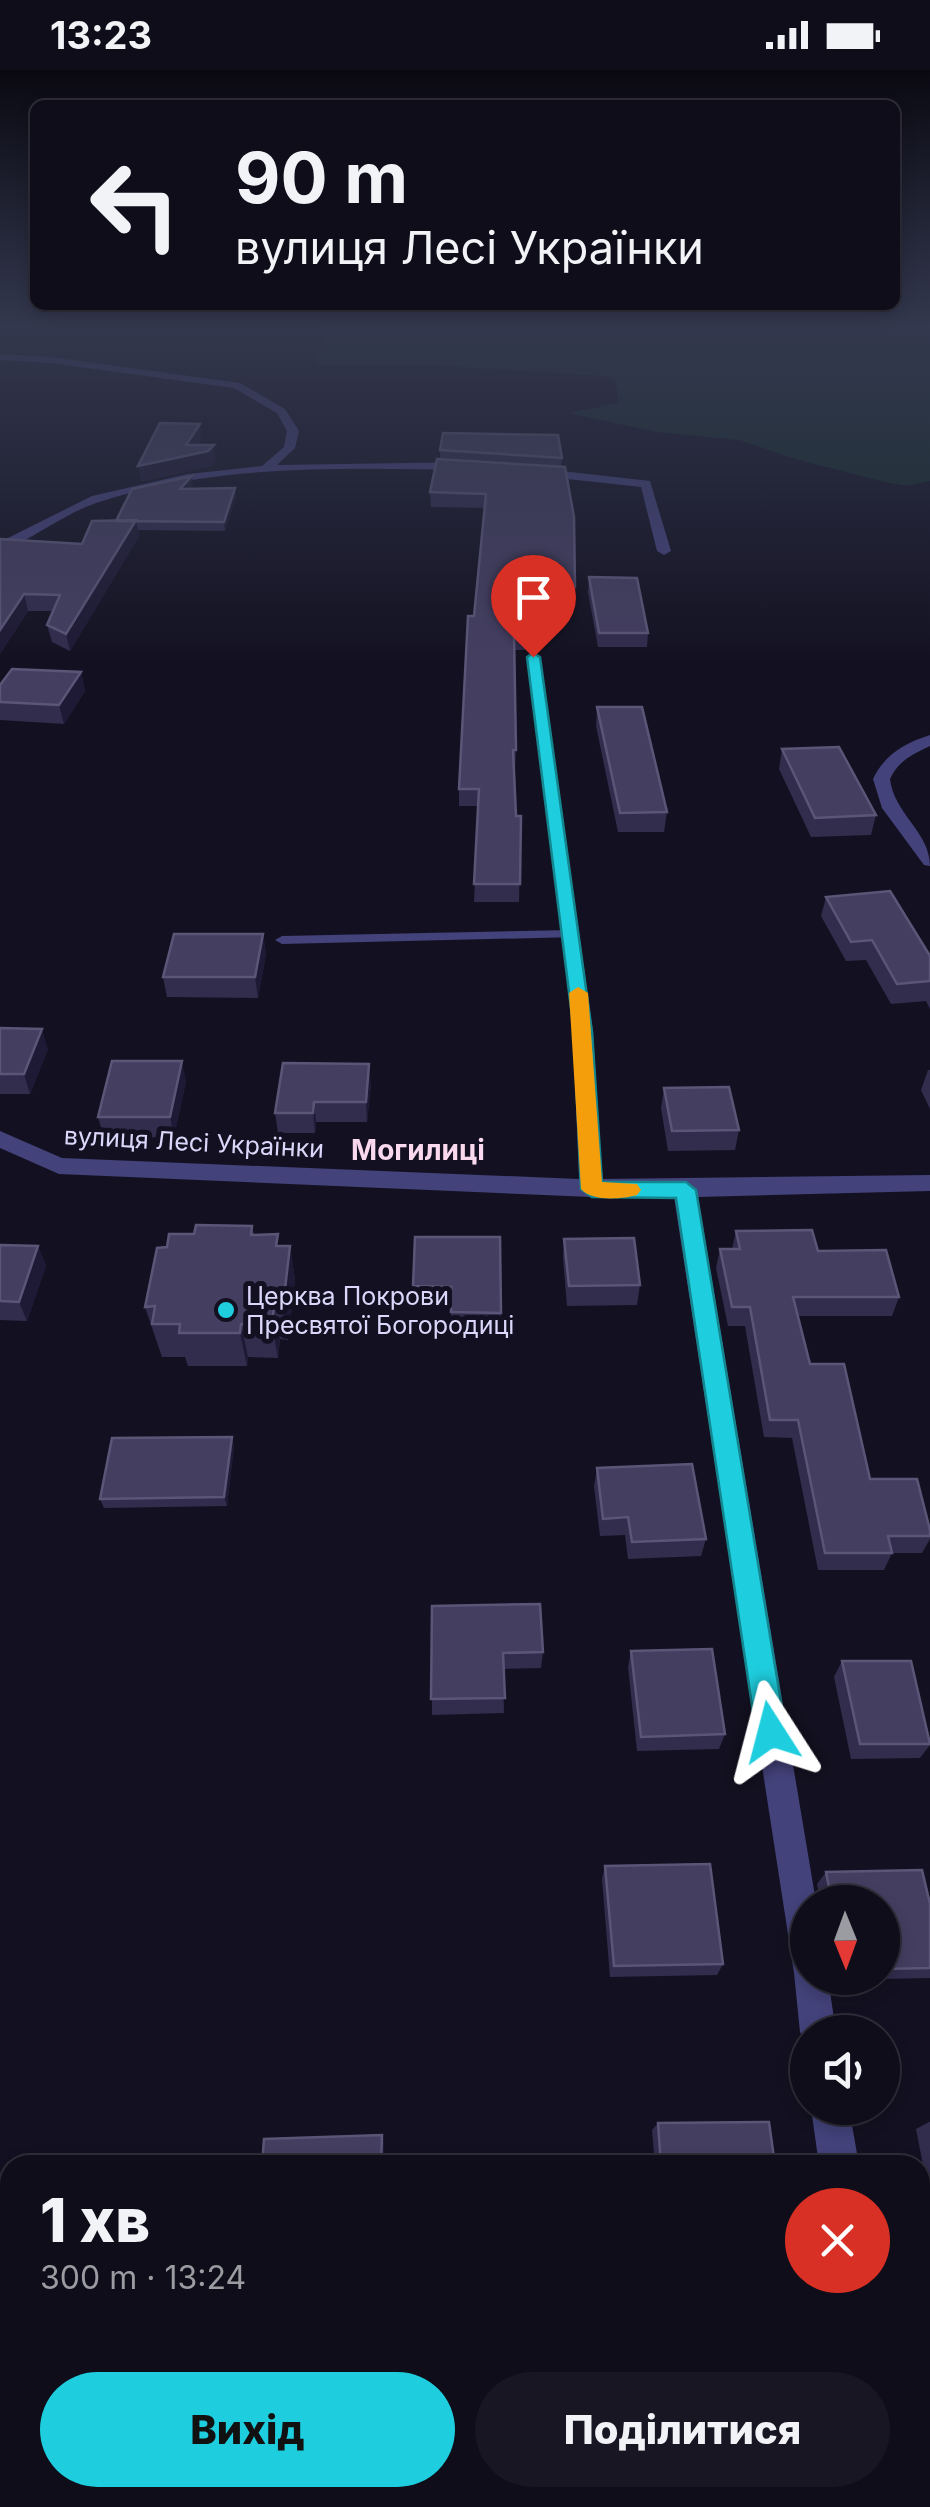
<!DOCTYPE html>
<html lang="uk">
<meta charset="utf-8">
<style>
:root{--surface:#0e0d19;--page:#171622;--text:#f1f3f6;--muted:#9b9ca2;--line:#2e2d38;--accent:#1ecede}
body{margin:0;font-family:Inter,sans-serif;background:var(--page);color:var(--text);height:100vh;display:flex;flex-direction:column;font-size:38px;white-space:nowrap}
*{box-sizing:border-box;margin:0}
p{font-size:32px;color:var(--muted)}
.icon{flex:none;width:55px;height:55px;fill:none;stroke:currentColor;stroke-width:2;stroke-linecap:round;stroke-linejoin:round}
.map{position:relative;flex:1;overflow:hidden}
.side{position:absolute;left:0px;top:2085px;width:930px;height:352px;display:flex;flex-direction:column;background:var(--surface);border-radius:30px 30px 0 0;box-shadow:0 5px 15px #0003,0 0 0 2px var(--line)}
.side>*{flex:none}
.top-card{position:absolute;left:30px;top:30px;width:870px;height:210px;border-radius:15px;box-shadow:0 5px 15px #0003,0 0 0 2px var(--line);background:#0e0d19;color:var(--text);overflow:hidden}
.needle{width:65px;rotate:179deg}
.controls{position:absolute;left:790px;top:1815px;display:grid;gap:20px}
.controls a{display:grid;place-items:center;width:110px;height:110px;border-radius:50%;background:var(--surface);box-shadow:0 5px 15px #0003,0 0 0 2px var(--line);font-size:50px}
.pin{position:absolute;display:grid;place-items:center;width:85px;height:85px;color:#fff;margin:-102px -42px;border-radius:50% 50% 50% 0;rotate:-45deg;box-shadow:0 0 10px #0007}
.pin .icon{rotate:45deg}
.me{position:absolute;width:110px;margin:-55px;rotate:351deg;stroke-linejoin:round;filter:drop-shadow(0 0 8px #0008)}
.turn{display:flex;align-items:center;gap:35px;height:210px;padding:0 40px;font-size:45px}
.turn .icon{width:130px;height:130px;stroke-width:2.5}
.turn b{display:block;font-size:70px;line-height:85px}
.round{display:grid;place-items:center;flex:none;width:105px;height:105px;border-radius:52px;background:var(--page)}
.head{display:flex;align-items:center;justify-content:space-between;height:170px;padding:0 40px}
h1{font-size:60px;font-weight:800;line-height:75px}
.action{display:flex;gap:20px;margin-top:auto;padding:20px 40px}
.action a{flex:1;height:115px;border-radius:60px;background:var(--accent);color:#111;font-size:40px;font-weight:800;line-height:115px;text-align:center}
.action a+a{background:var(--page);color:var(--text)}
.status{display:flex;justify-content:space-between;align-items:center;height:70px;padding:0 50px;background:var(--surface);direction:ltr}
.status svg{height:28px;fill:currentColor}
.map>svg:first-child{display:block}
.green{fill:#152b29}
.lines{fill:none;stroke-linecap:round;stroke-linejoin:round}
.service{fill:#43427a;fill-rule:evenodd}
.minor{fill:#43427a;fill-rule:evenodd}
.wall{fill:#322c4d}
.shaded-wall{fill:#1e1934}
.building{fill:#443e60;stroke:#5b5678;stroke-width:2.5}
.route{fill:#1ecede;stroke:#148690;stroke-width:2.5}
.slow{fill:#f59e0b}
.poi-dot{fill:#1ecede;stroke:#131121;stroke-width:4}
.labels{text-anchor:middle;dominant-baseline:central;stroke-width:10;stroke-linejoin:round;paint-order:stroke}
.street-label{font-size:25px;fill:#dad7fa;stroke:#131121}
.poi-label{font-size:25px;fill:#dad7fa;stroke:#131121;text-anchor:start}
.neighbourhood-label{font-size:28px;font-weight:bold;fill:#fad8ee;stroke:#131121}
</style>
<div class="status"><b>13:23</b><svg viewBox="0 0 49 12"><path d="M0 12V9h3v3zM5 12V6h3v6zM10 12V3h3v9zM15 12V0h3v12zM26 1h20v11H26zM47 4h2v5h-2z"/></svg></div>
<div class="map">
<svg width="930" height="2437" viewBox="0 0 930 2437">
<rect width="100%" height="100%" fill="#131121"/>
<path class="green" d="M315,253H930V411L908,416L889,413L799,390L739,370L657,362L568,343L619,333L615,310L603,306L433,295H320L312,286L326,276V262Z"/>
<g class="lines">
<path class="service" d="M572,860L577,861V867L282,874L275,870L282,866Z"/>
<path class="minor" d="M0,284L51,287L240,313L285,339L299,361L295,378L277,395L470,392L476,396L470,400C346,398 215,393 96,433C62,445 33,469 0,482V472L92,426L188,404L262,396L284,377L287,361L277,343L234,318L51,293L0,290Z
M535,398L650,411L671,481L664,485L657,481L641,417L531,405Z
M528,584L540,587L593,962L602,1109L930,1105V1121L698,1127L816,1832H808V1908H828L836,1962H808V1976L800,1962L794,1903L674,1127H591L59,1104L0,1078V1061L62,1088L579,1109L573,962Z
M930,665V676C913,684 898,691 890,709C894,744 930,762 930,796L924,795L882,738L873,709C885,684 905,673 930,665Z
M811,2038H849L859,2095H819Z
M870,2428H914L915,2437H871Z"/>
</g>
<path class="wall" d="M440,380L562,388L561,396L575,517L574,533L526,532L525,580H514L516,680L515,697H513L516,746H521L519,832H474L478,736H459V719L485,438L431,437L430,422L558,396L440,388Z
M193,415L190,419L236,427L225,461L138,460L139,466L70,581L52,572L47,555L53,541H28L0,584V469L82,474L116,451Z
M589,507L648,563L647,577H598L588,522Z
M81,602L85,621L64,654L0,650V615Z
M597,637L667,742L664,762H618L596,656Z
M782,679L876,745L871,765L811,767L779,699Z
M826,827L930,886V939L926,931L891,934L866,890L846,891L821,846Z
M263,864L266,884L258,928L167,927L163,907Z
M0,958L48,979L30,1024H0Z
M928,1000H930V1039L921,1020Z
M186,1011L174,1067L104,1068L98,1047Z
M371,1014L367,1052H316L315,1063H278L275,1043Z
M664,1018L739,1060L735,1080L668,1081L661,1038Z
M252,1156L254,1165L280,1176H290L295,1210L288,1270L280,1269L278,1288L248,1287L247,1296H188L185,1287H162L145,1237L167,1177L194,1164Z
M736,1161L818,1181L899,1227L892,1246H797L810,1294L870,1409L930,1460V1469L922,1483H892L884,1500H818L792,1368L764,1367L745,1256H728L716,1198L720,1179H732Z
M415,1167L501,1243L500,1262H451V1236H414L413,1216Z
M564,1169L640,1215L637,1235L567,1236L563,1188Z
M0,1175L38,1176L46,1196L27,1251L0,1250Z
M234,1376L227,1436L104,1438L100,1429Z
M597,1398L706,1469L701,1486L628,1489L625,1465L600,1466L594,1416Z
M432,1536L543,1582L541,1598L503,1599L504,1643L432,1645Z
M631,1581L725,1664L719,1679L637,1681L628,1597Z
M842,1591L930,1670V1675L920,1688L851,1689L834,1607Z
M605,1796L723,1894L717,1905L610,1907L602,1809Z
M826,1802L930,1834V1908L835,1910L834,1908H882V1832H821L817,1814Z
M929,2052H930V2131L916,2059Z
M658,2053L775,2095H655L652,2060Z
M700,2428H817L818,2437H701Z"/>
<path class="shaded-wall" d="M200,354L202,370L192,384L214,375L216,391L210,397L141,412L138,396L186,375Z
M192,406L193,415L181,427L180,419Z
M235,418L236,427L225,461L224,452Z
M136,450L139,466L70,581L66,564Z
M24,524L28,541L0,584V560Z
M81,602L85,621L64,654L59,635Z
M263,864L266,884L258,928L255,907Z
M42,959L48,979L30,1024L24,1004Z
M182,991L186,1011L174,1067L170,1047Z
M369,994L371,1014L367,1052L366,1032Z
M314,1032L316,1052L315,1063L313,1043Z
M38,1176L46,1196L27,1251L19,1232Z
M290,1176L295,1210L288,1270L283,1236Z
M274,1236L280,1269L278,1288L272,1255Z
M241,1254L248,1287L247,1296L240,1263Z
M232,1367L234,1376L227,1436L224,1427Z
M382,2065L384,2072V2095H381Z"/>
<path class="building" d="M160,353L200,354L186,375H214L208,381L138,396Z
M443,363L558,365L562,388L440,380Z
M437,389L565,397L574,447L575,517H525L526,564H514L516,680H513L516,746H521L520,814H474L479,719H459L468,546H474L486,424L430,422Z
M192,406L180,419L235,418L224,452L116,451L132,419Z
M136,450L66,564L47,555L60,525L24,524L0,560V469L82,474L92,451Z
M589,507L637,508L648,563H599Z
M12,599L81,602L59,635L0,632V615Z
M597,637H642L667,742L620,743Z
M839,677L876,745L815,748L782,679Z
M890,821L930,886V911L897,914L872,870L851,872L826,827Z
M174,864H263L255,907H163Z
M0,958L42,959L24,1004H0Z
M112,991H182L170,1047H98Z
M283,993L369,994L366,1032H314L313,1043H275Z
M729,1017L739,1060L672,1061L664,1018Z
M196,1155L252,1156L251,1165L278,1164L276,1176H290L283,1236H274L272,1255L241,1254L240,1263H179L180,1254H152L155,1236L145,1237L157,1178L167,1177L169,1164H194Z
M812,1160L818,1181L886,1180L899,1227H793L810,1294H844L870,1409H917L930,1460V1466H888L892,1483H825L798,1350H770L750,1237H732L720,1179H740L736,1161Z
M415,1167H500L501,1243L451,1242V1217L413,1216Z
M634,1168L640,1215L569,1216L564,1169Z
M0,1175L38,1176L19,1232L0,1231Z
M232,1367L224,1427L100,1429L112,1368Z
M692,1394L706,1469L632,1472L628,1447L603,1449L597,1398Z
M540,1534L543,1582L503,1583L505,1628L431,1629L432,1536Z
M712,1579L725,1664L641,1667L631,1581Z
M842,1591H911L930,1674H860Z
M710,1794L723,1894L614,1896L605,1796Z
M922,1800L930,1834V1898L882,1899V1832H832L826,1802Z
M769,2052L775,2095H661L658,2053Z
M382,2065L381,2095H262L264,2069Z
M707,2428H817L818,2437H708Z"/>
<linearGradient id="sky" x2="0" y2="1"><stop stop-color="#0a0912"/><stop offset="0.43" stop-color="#33384e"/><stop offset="1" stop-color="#33384e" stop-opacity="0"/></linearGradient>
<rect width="930" height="595" fill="url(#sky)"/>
<path class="route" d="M533,583L540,587L592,962L602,1112H686L696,1120L786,1662L781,1672L771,1676L761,1672L756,1662L676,1128L592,1127L581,1119L574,962L527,587Z"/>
<path class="slow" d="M578,917L588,923L602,1112L637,1114L641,1120L637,1125C622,1129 592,1132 581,1119L569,923Z"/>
<circle class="poi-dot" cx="226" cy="1240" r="10"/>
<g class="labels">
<g class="street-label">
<text transform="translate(194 1072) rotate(3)">вулиця Лесі Українки</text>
</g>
<g class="poi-label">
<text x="246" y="1226">Церква Покрови<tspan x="246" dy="29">Пресвятої Богородиці</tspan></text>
</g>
<g class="neighbourhood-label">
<text x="418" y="1080">Могилиці</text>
</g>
</g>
</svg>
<div class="controls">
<a><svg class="needle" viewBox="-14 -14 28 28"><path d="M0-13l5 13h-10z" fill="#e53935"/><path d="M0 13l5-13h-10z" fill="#9b9ca2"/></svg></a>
<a><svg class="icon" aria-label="sound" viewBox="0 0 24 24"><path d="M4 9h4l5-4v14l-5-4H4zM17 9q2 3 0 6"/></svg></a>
</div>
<div class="pin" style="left:533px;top:587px;background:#d93025"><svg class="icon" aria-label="arrive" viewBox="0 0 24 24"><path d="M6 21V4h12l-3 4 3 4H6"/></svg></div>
<svg class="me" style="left:771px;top:1662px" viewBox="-20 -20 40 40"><path d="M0-17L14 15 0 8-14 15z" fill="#1ecede" stroke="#fff" stroke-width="4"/></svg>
<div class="top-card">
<div class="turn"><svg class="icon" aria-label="left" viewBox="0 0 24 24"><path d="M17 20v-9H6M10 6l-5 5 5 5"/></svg><div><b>90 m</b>вулиця Лесі Українки</div></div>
</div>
<section class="side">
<div class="head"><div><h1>1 хв</h1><p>300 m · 13:24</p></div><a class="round" style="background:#d93025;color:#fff"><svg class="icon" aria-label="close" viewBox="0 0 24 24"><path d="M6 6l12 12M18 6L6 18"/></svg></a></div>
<div class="action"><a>Вихід</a><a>Поділитися</a></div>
</section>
</div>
